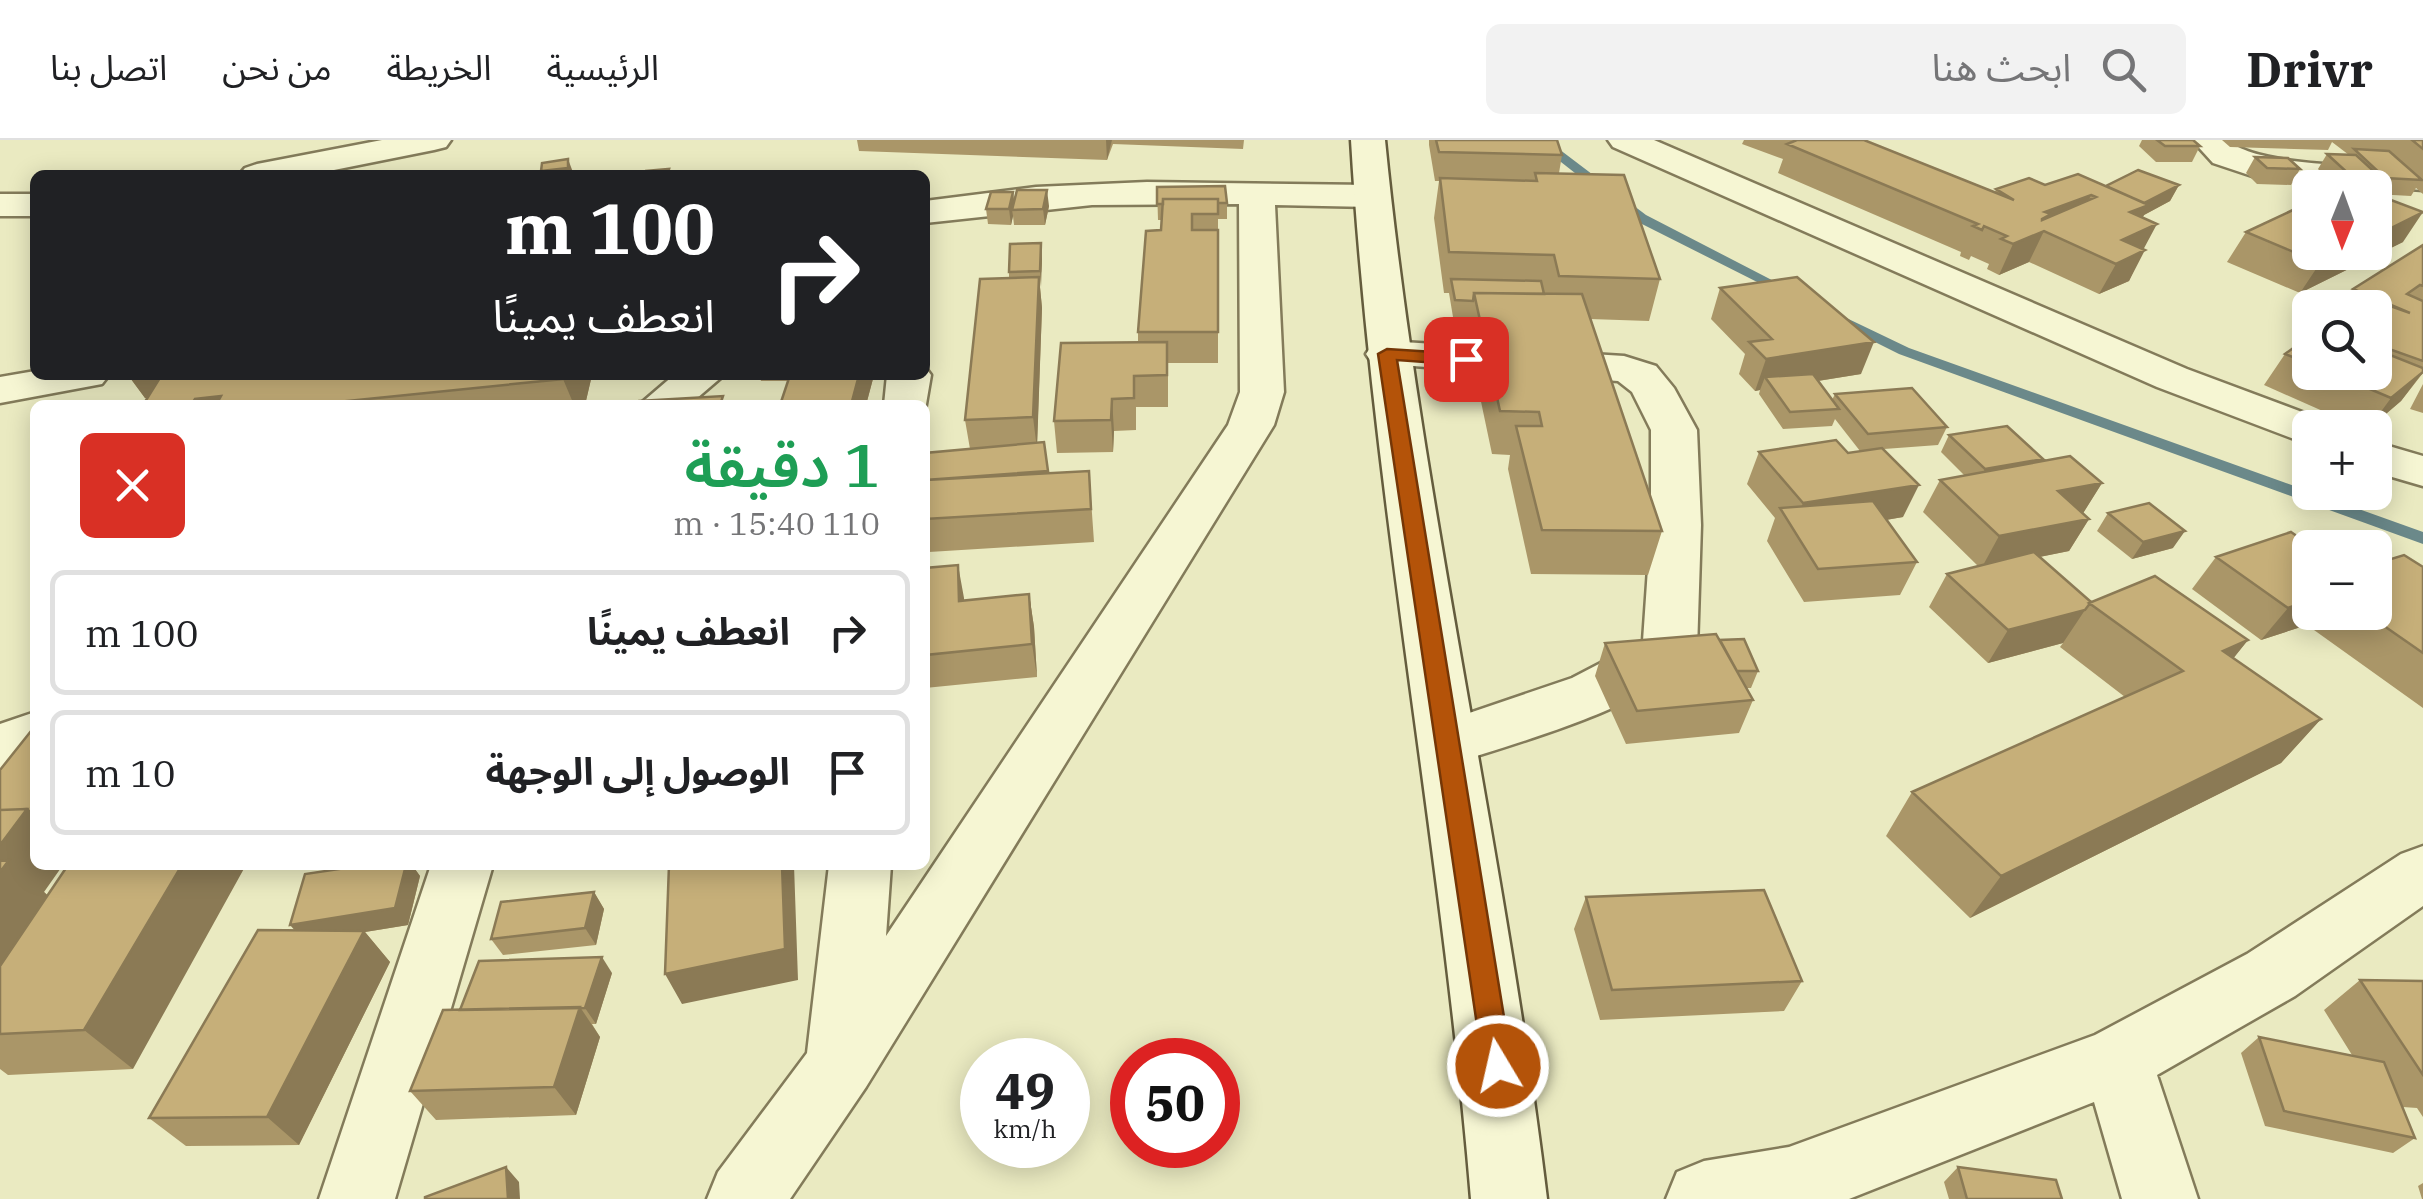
<!DOCTYPE html>
<html lang="ar">
<meta charset="utf-8">
<style>
:root{--surface:#fff;--page:#f2f2f2;--text:#202124;--muted:#757577;--line:#e0e0e0}
body{margin:0;font-family:"IBM Plex Serif","Noto Sans Arabic",serif;background:var(--page);color:var(--text);direction:rtl;height:100vh;display:flex;flex-direction:column;font-size:38px;white-space:nowrap}
*{box-sizing:border-box;margin:0}
p{font-size:32px;color:var(--muted)}
.icon{flex:none;width:55px;height:55px;fill:none;stroke:currentColor;stroke-width:2;stroke-linecap:round;stroke-linejoin:round}
.map{position:relative;flex:1;overflow:hidden;direction:ltr}
.drawer{position:absolute;left:30px;top:260px;width:900px;height:470px;display:flex;flex-direction:column;background:var(--surface);border-radius:15px;box-shadow:0 5px 25px #0003;direction:rtl}
.drawer>*{flex:none}
.banner{position:absolute;left:30px;top:30px;width:900px;height:210px;border-radius:15px;box-shadow:0 5px 25px #0003;direction:rtl;background:#202124;color:#fff;overflow:hidden}
.needle{width:65px;rotate:181deg}
.buttons{position:absolute;left:2292px;top:30px;display:grid;gap:20px}
.buttons a{display:grid;place-items:center;width:100px;height:100px;border-radius:15px;background:var(--surface);box-shadow:0 5px 25px #0003;font-size:50px}
.speed{position:absolute;left:960px;top:898px;display:flex;gap:20px;font-size:50px;font-weight:700;text-align:center}
.speed>*{display:grid;place-content:center;width:130px;height:130px;border-radius:50%;background:var(--surface);box-shadow:0 5px 25px #0003;line-height:1}
.speed small{font-size:25px;font-weight:400}
.speed .limit{border:15px solid #d22;background:#fff;color:#111}
.pin{position:absolute;display:grid;place-items:center;width:85px;height:85px;color:#fff;margin:-42px;border-radius:20px;box-shadow:0 5px 15px #0006}
.me{position:absolute;width:110px;margin:-55px;rotate:351deg;stroke-linejoin:round;filter:drop-shadow(0 0 8px #0008)}
.turn{display:flex;align-items:center;gap:35px;height:210px;padding:0 50px;font-size:45px}
.turn .icon{width:130px;height:130px;stroke-width:2.5}
.turn b{display:block;font-size:70px;line-height:85px}
.round{display:grid;place-items:center;flex:none;width:105px;height:105px;border-radius:15px;background:var(--page)}
.head{display:flex;align-items:center;justify-content:space-between;height:170px;padding:0 50px}
h1{font-size:60px;font-weight:600;line-height:75px;color:#1e9e55}
ul{padding:0;list-style:none}
li{display:flex;align-items:center;gap:30px;height:125px;margin:0 20px 15px;padding:0 30px;border:5px solid var(--line);border-radius:15px}
li div{flex:1}
li b{display:block;font-size:38px}
li em{font-style:normal}
header{display:flex;align-items:center;gap:60px;box-sizing:border-box;height:140px;padding:0 50px;background:var(--surface);border-bottom:2px solid var(--line)}
header strong{font-size:48px}
nav{display:flex;gap:55px;margin-inline-start:auto;font-size:35px}
.search{width:700px;height:90px;background:var(--page);display:flex;align-items:center;gap:25px;box-sizing:border-box;padding:0 35px;border-radius:15px;color:var(--muted);font-size:38px}
.map>svg:first-child{display:block}
.lines{fill:none;stroke-linecap:round;stroke-linejoin:round}
.stream{fill:#6b898a;fill-rule:evenodd}
.minor-casing{stroke:#837b5a;stroke-width:5}
.secondary-casing{stroke:#645c3d;stroke-width:5}
.minor{fill:#f6f6d3;fill-rule:evenodd}
.secondary{fill:#f6f6d3;fill-rule:evenodd}
.wall{fill:#aa9668}
.shaded-wall{fill:#8b7a55}
.building{fill:#c6af79;stroke:#8b7a55;stroke-width:2.5;fill-rule:evenodd}
.route{fill:#b45309;stroke:#753606;stroke-width:2.5}
</style>
<header>
<strong>Drivr</strong>
<div class="search"><svg class="icon" aria-label="search" viewBox="0 0 24 24"><circle cx="10" cy="10" r="6"/><path d="M15 15l6 6"/></svg>ابحث هنا</div>
<nav><a>الرئيسية</a><a>الخريطة</a><a>من نحن</a><a>اتصل بنا</a></nav>
</header>
<div class="map">
<svg width="2423" height="1059" viewBox="0 0 2423 1059">
<rect width="100%" height="100%" fill="#eaeac1"/>
<g class="lines">
<path class="stream" d="M1533,0H1547L1646,75L1795,152L1783,155L1636,81Z
M1836,173L1909,208L2423,392V404L1899,214L1831,180V174Z"/>
<g class="minor-casing">
<path id="minor" d="M382,0H451L446,7L434,10L309,35H239L245,28L257,24Z
M1608,0H1654L2187,229L2326,281L2330,288H2310V305L2157,247L1613,7Z
M2192,0H2228C2257,28 2379,26 2423,28V50L2258,38L2213,23Z
M1147,42L1371,45L1384,48L1389,56L1384,64L1371,67L1275,65L1284,252L1274,285L866,947L790,1059H707L718,1032L807,913L829,725H891L886,796L1228,285L1240,252L1239,64L1092,65L925,83V61L1036,47Z
M0,54H35V76H0Z
M1387,201L1624,216L1656,226L1674,248L1697,290L1701,385L1697,510C1667,562 1507,606 1448,625L1428,619L1419,603L1428,587L1572,538L1643,501L1651,385V290L1632,252L1618,241L1372,223L1366,214L1372,205Z
M925,227L931,235L925,270V265H884L887,235H925Z
M35,231V235H109L102,244L0,263V237Z
M674,235H724L689,265H639Z
M2375,302L2423,316V346L2375,332Z
M35,572V618L0,630V584Z
M2423,706V766L2295,856L2157,935L2198,1059H2122L2094,962L1849,1059H1666L1677,1032L1704,1021L1789,1007L2095,895L2247,814L2401,714Z
M431,725H493L395,1059H319Z"/>
</g>
<g class="secondary-casing">
<path id="secondary" d="M1351,0H1385C1420,356 1504,704 1547,1059H1471C1442,705 1372,355 1351,0Z"/>
</g>
<use href="#minor" class="minor"/>
<use href="#secondary" class="secondary"/>
</g>
<path class="wall" d="M857,0H1244L1243,9L1113,4L1107,20L859,11Z
M1429,0H1557L1562,15L1559,33L1660,139L1649,181L1590,179L1662,391L1648,435L1531,434L1508,329L1510,315L1492,314L1467,195L1470,177H1453L1449,153H1444L1434,78L1439,41H1435L1429,5Z
M1744,0H1864L1995,52L1996,49L2045,45H2179L2170,61L2144,75L2142,78L2143,109L2129,141L2099,154L2029,122L1999,135L1987,129L1989,124L1971,116L1969,120L1960,116L1961,112L1778,33L1783,19L1742,4Z
M2142,0H2193L2200,6L2192,22H2156L2139,6Z
M2222,0H2423V54L2416,48L2411,56L2375,54L2403,102L2300,153L2227,122L2246,92L2375,112V48H2336L2318,29L2327,14L2349,15L2332,2L2328,10L2230,7Z
M2255,17L2300,29L2291,45L2257,44L2246,33Z
M1157,47L1227,63V79H1218V223H1168V267H1136V290L1114,291L1113,312L1057,313L1054,281L1138,202V192L1161,90L1162,80H1158Z
M1013,52L1014,61L1049,66L1045,85H1014L1013,76L1011,85L988,84L986,69Z
M1041,103L1042,119L1040,147L1042,168L1037,302H1044L1048,333L1089,331L1094,402L929,412L925,393V352L970,309L965,280L1009,138V132Z
M2423,105V233L2401,261L2370,288H2361L2264,245L2285,214L2310,196V232H2375V168H2340L2353,149Z
M1720,148L1861,234L1818,241L1832,260L1835,254L1947,287L1938,305L1884,309L1903,377L1886,380L1917,422L1900,455L1804,462L1767,401L1775,378L1747,344L1759,312L1848,313L1860,311L1835,279L1832,286L1783,289L1759,254L1760,250L1755,251L1739,234L1745,214L1711,179Z
M128,235H592L585,265H143L147,258H145Z
M759,235H874L866,265L788,241H761Z
M2423,244V273L2410,269Z
M1949,295L2043,319L2042,321L2102,343L2083,373L2089,379L2069,411L2039,417L2091,462L2248,500L2233,518L2321,579L2281,623L1970,778L1886,696L1912,652L2125,557L2060,507L2063,503L1988,523L1929,467L1947,434L1978,426L1923,372L1940,340L1964,335L1941,312Z
M2108,373L2173,408L2132,419L2097,391Z
M2216,417L2310,472H2375L2423,427V568L2307,485L2261,500L2192,449Z
M925,428L964,460L1029,454L1034,487L1037,537L925,548Z
M1720,500L1758,531L1751,548H1746L1753,560L1739,593L1626,604L1595,536L1605,503Z
M0,630L44,752L48,756L133,929L8,935L0,929Z
M366,725H412L420,736L408,785L365,792L390,822L299,1005L186,1006L149,978L295,791Z
M594,752L604,769L596,805L503,815L491,799Z
M1586,757L1802,841L1784,871L1600,880L1574,789Z
M612,833L596,884H592L600,897L576,975L436,980L410,951L460,870Z
M2360,840L2423,841V977L2417,968L2403,967L2415,998L2393,1013L2265,986L2241,913L2259,897L2352,915L2324,870Z
M1958,1027L2062,1059H1949L1944,1042Z
M2423,1043V1059H2422L2418,1046Z"/>
<path class="shaded-wall" d="M1106,0H1112L1107,20Z
M568,19L574,35H542L541,31Z
M2179,45L2170,61L2144,75L2133,95L2114,102L2132,69Z
M1047,50L1049,66L1045,85L1043,69Z
M1013,52L1015,68L1012,70L1013,76L1011,85L1009,69Z
M2091,55L2077,85L2044,91L2029,122L1999,135L2013,104L2045,72Z
M2423,72L2403,102L2300,153L2320,123L2341,112H2375V96Z
M2157,84L2142,112L2145,110L2129,141L2099,154L2116,124L2122,100Z
M1041,103L1042,119L1041,147L1040,131Z
M1039,137L1042,168L1037,309L1033,277Z
M1874,202L1861,234L1773,248L1765,237L1760,250L1755,251L1766,219Z
M2423,232L2401,261L2369,288L2391,258Z
M128,235H345L145,258Z
M564,235H592L585,265H574L563,239Z
M859,235H874L866,265H851Z
M221,256L227,265H191L195,259Z
M1112,259L1114,291L1113,312L1111,280Z
M2043,319L2033,336L1976,346L1985,329Z
M2102,343L2082,375L2058,351Z
M1919,345L1903,377L1796,395L1793,388L1803,363Z
M2089,379L2069,411L1981,429L1999,396Z
M2185,391L2173,408L2132,419L2143,402Z
M958,425L964,458L965,494L959,461Z
M1029,454L1034,487L1037,537L1032,504Z
M2310,460V472H2317L2307,485L2261,500L2288,468Z
M2085,470L2063,503L1988,523L2008,490Z
M2248,500L2213,544L2223,511Z
M2321,579L2281,623L1970,778L2001,736Z
M27,669L35,674V725H63L44,752L56,763L0,846V705Z
M182,725H246L133,929L84,890Z
M406,725H412L420,736L408,785L365,792L390,822L299,1005L267,977L305,802L290,785Z
M782,725H794L798,840L682,864L665,834Z
M594,752L604,769L596,805L585,788Z
M602,817L612,833L596,884L585,868Z
M580,867L600,897L576,975L554,947Z
M506,1027L519,1042L520,1059H508Z"/>
<path class="building" d="M1436,0H1557L1562,15L1439,12Z
M1797,0H1864L2014,60L1996,49L2029,38L2045,45L2078,34L2149,65L2130,72L2157,84L2122,100L2145,110L2116,124L2044,91L2013,104L2001,99L2007,96L1984,86L1982,90L1973,86L1978,84L1787,4ZM2091,55L2096,57L2042,80V79L2051,74L2045,72Z
M2157,0H2193L2200,6H2165Z
M2412,0H2423V9Z
M2354,9L2389,11L2422,40L2385,38Z
M2327,14L2356,15L2380,37L2351,36Z
M2255,17L2288,18L2300,29L2267,28Z
M568,19V28L541,31L542,23Z
M669,29L667,35H645L646,31Z
M2138,30L2179,45L2144,63L2106,46Z
M1535,33L1624,35L1660,139L1559,136L1554,115L1449,112L1440,38L1537,41Z
M1225,46L1227,63H1218V59H1163V64H1157V47Z
M1017,50H1047L1043,69L1012,70Z
M991,52H1013L1009,69H986Z
M2375,54L2423,72L2375,96Z
M1163,59H1218V74H1192V90H1218V192H1138L1146,91L1161,90Z
M2310,62V112H2341L2320,123L2246,92Z
M1041,103L1040,131L1009,132L1010,104Z
M2423,105V146L2420,145L2407,154L2423,161V221L2375,204V168H2355L2365,157L2410,173L2353,149Z
M1039,137L1033,277L965,280L980,139Z
M1797,137L1874,202L1766,219L1749,202L1772,199L1720,148Z
M1451,139L1541,141L1544,154L1474,153L1473,161L1455,160Z
M1474,153L1582,154L1662,391L1542,390L1516,286H1542L1539,272L1500,271Z
M2310,196V224L2285,214Z
M1167,202V235L1134,236V258L1112,259L1111,280L1054,281L1061,203Z
M2375,209L2423,228V232L2391,258L2330,232H2375Z
M1813,234L1839,269L1790,272L1765,237Z
M173,235H564L563,239L308,265H216L221,256L195,259L191,265H143L161,236Z
M790,235H859L851,265H780Z
M1912,248L1947,287L1868,294L1835,254Z
M723,256L720,265H637L639,261Z
M2007,286L2043,319L1985,329L1949,295Z
M1836,300L1848,313L1882,308L1919,345L1803,363L1759,312Z
M1044,302L1048,331L926,340V343L925,313Z
M2070,316L2102,343L2058,351L2089,379L1999,396L1940,340Z
M1089,331L1091,369L925,379L926,340Z
M1873,361L1917,422L1818,429L1780,368Z
M2149,363L2185,391L2143,402L2108,373Z
M2291,392L2314,408H2310V460L2288,468L2216,417Z
M2034,412L2091,462L2085,470L2008,490L1947,434Z
M2404,415L2423,427V513L2364,472H2375V424Z
M958,425L959,461L1029,454L1032,504L925,515V428Z
M2155,436L2248,500L2223,511L2321,579L2001,736L1912,652L2183,531L2089,463Z
M1716,494L1753,560L1637,571L1605,503Z
M1744,499L1758,531H1737L1720,500Z
M35,586V674L34,676L27,669L0,670V630Z
M27,669L0,705V670Z
M9,720L0,732V721Z
M68,725H182L84,890L0,894V826Z
M366,725H406L395,768L290,785L305,734Z
M669,725H782L785,809L665,834Z
M1764,750L1802,841L1612,850L1586,757Z
M594,752L585,788L491,799L501,762Z
M258,790L364,791L267,977L149,978Z
M602,817L585,868L460,870L479,821Z
M2360,840L2423,841V935Z
M580,867L554,947L410,951L443,870Z
M2259,897L2384,922L2415,998L2284,971Z
M506,1027L508,1059H425V1057Z
M1958,1027L2056,1040L2062,1059H1967Z"/>
<path class="route" d="M1387,209L1466,214L1475,219L1466,225L1397,220L1512,926L1508,935L1498,939L1487,935L1483,926L1378,214Z"/>
</svg>
<div class="buttons">
<a><svg class="needle" viewBox="-14 -14 28 28"><path d="M0-13l5 13h-10z" fill="#e53935"/><path d="M0 13l5-13h-10z" fill="#757577"/></svg></a>
<a><svg class="icon" aria-label="search" viewBox="0 0 24 24"><circle cx="10" cy="10" r="6"/><path d="M15 15l6 6"/></svg></a>
<a>+</a>
<a>−</a>
</div>
<div class="speed"><div>49<small>km/h</small></div><div class="limit">50</div></div>
<div class="pin" style="left:1466px;top:219px;background:#d93025"><svg class="icon" aria-label="arrive" viewBox="0 0 24 24"><path d="M6 21V4h12l-3 4 3 4H6"/></svg></div>
<svg class="me" style="left:1498px;top:926px" viewBox="-20 -20 40 40"><circle r="17" fill="#b45309" stroke="#fff" stroke-width="3"/><path d="M0-11L8 9 0 5-8 9z" fill="#fff"/></svg>
<div class="banner">
<div class="turn"><svg class="icon" aria-label="right" viewBox="0 0 24 24"><path d="M7 20v-9h11M14 6l5 5-5 5"/></svg><div><b>100 m</b>انعطف يمينًا</div></div>
</div>
<section class="drawer">
<div class="head"><div><h1>1 دقيقة</h1><p>110 m · 15:40</p></div><a class="round" style="background:#d93025;color:#fff"><svg class="icon" aria-label="close" viewBox="0 0 24 24"><path d="M6 6l12 12M18 6L6 18"/></svg></a></div>
<ul>
<li><svg class="icon" aria-label="right" viewBox="0 0 24 24"><path d="M7 20v-9h11M14 6l5 5-5 5"/></svg><div><b>انعطف يمينًا</b></div><em>100 m</em></li>
<li><svg class="icon" aria-label="arrive" viewBox="0 0 24 24"><path d="M6 21V4h12l-3 4 3 4H6"/></svg><div><b>الوصول إلى الوجهة</b></div><em>10 m</em></li>
</ul>
</section>
</div>
